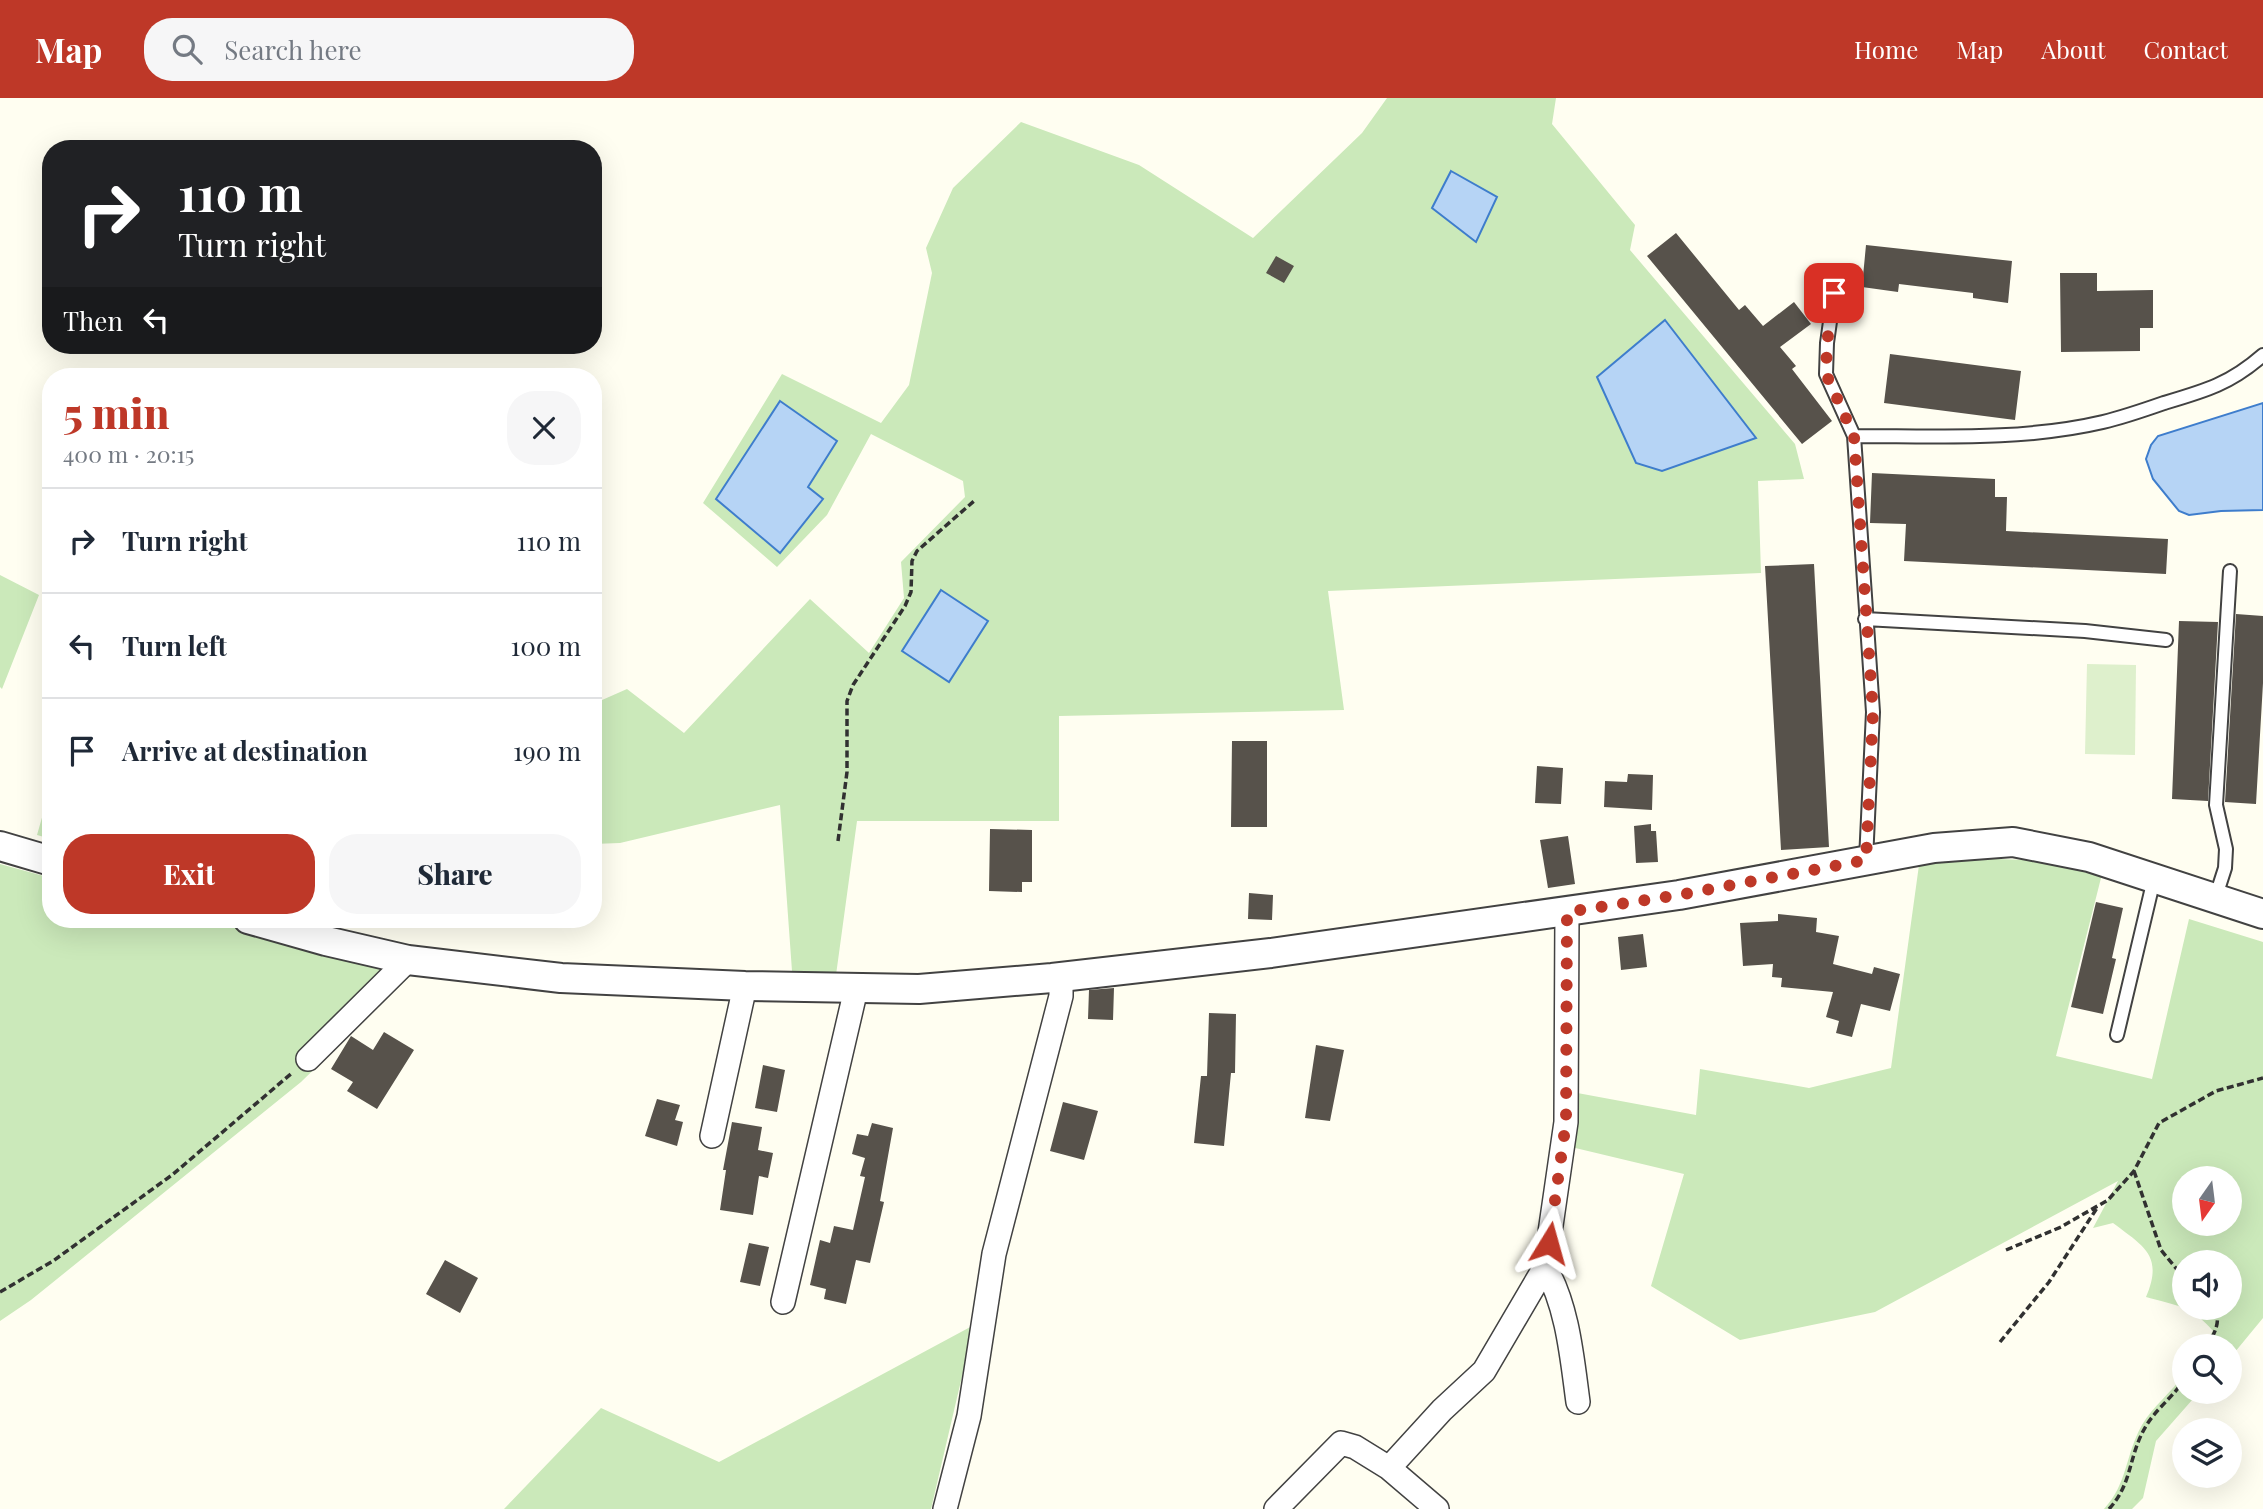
<!DOCTYPE html>
<meta charset="utf-8">
<style>
:root{--surface:#fff;--page:#f6f6f7;--text:#1f2937;--muted:#747a83;--line:#e0e1e3;--accent:#be3828}
body{margin:0;font-family:"Playfair Display",serif;background:var(--page);color:var(--text);height:100vh;display:flex;flex-direction:column;font-size:26px;white-space:nowrap}
*{box-sizing:border-box;margin:0}
p{font-size:23px;color:var(--muted)}
.icon{flex:none;width:38px;height:38px;fill:none;stroke:currentColor;stroke-width:2;stroke-linecap:round;stroke-linejoin:round}
.map{position:relative;flex:1;overflow:hidden}
.side{position:absolute;left:42px;top:270px;width:560px;height:560px;display:flex;flex-direction:column;background:var(--surface);border-radius:28px;box-shadow:0 7px 28px #0002}
.side>*{flex:none}
.banner{position:absolute;left:42px;top:42px;width:560px;height:214px;border-radius:28px;box-shadow:0 7px 28px #0002;background:#202124;color:#fff;overflow:hidden}
.needle{width:46px;rotate:194deg}
.controls{position:absolute;left:2172px;top:1068px;display:grid;gap:14px}
.controls a{display:grid;place-items:center;width:70px;height:70px;border-radius:50%;background:var(--surface);box-shadow:0 7px 28px #0002;font-size:35px}
.pin{position:absolute;display:grid;place-items:center;width:60px;height:60px;color:#fff;margin:-30px;border-radius:14px;box-shadow:0 4px 10px #0006}
.me{position:absolute;width:77px;margin:-38px;rotate:8deg;stroke-linejoin:round;filter:drop-shadow(0 0 5px #0008)}
.turn{display:flex;align-items:center;gap:24px;height:147px;padding:0 21px;font-size:32px}
.turn .icon{width:91px;height:91px;stroke-width:2.5}
.turn b{display:block;font-size:49px;line-height:60px}
.then{display:flex;align-items:center;height:66px;padding:0 21px;background:#0003;gap:14px;font-size:26px}
.round{display:grid;place-items:center;flex:none;width:74px;height:74px;border-radius:28px;background:var(--page)}
.head{display:flex;align-items:center;justify-content:space-between;height:119px;padding:0 21px}
h1{font-size:42px;font-weight:800;line-height:52px;color:var(--accent)}
.button{display:flex;gap:14px;margin-top:auto;padding:14px 21px}
.button a{flex:1;height:80px;border-radius:28px;background:var(--accent);color:#fff;font-size:28px;font-weight:800;line-height:80px;text-align:center}
.button a+a{background:var(--page);color:var(--text)}
ul{padding:0;list-style:none}
li{display:flex;align-items:center;gap:21px;height:105px;padding:0 21px;border-top:2px solid var(--line)}
li div{flex:1}
li b{display:block;font-size:26px}
li em{font-style:normal}
header{display:flex;align-items:center;gap:42px;box-sizing:border-box;height:98px;padding:0 35px;background:var(--accent);color:#fff}
header strong{font-size:33px}
nav{display:flex;gap:38px;margin-inline-start:auto;font-size:24px}
.search{width:490px;height:63px;background:var(--page);display:flex;align-items:center;gap:18px;box-sizing:border-box;padding:0 24px;border-radius:28px;color:var(--muted);font-size:26px}
.map>svg:first-child{display:block}
.green{fill:#cbe9ba;fill-rule:evenodd}
.pitch{fill:#def0cc}
.water{fill:#b6d4f5;stroke:#3e7dcc;stroke-width:2}
.building{fill:#57524b}
.lines{fill:none;stroke-linecap:round;stroke-linejoin:round}
.service-casing{stroke:#424242;stroke-width:16}
.minor-casing{stroke:#424242;stroke-width:26}
.tertiary-casing{stroke:#424242;stroke-width:32}
.path{stroke:#313131;stroke-width:3.5;stroke-dasharray:7 3.5;stroke-linecap:butt}
.service{stroke:#fff;stroke-width:12}
.minor{stroke:#fff;stroke-width:23}
.tertiary{stroke:#fff;stroke-width:28}
.route{stroke:#be3828;stroke-width:12;stroke-dasharray:0 21.6}
</style>
<header>
<strong>Map</strong>
<div class="search"><svg class="icon" aria-label="search" viewBox="0 0 24 24"><circle cx="10" cy="10" r="6"/><path d="M15 15l6 6"/></svg>Search here</div>
<nav><a>Home</a><a>Map</a><a>About</a><a>Contact</a></nav>
</header>
<div class="map">
<svg width="2263" height="1411" viewBox="0 0 2263 1411">
<rect width="100%" height="100%" fill="#fffef1"/>
<path class="green" d="M1387,0H1556L1552,26L1635,127L1630,152L1795,346L1804,381L1758,383L1761,475L1328,493L1344,612L1059,618V723H857L836,877L792,873L780,707L620,745L593,746V606L627,591L684,635L810,501L869,555L904,500L901,464L965,399L963,383L871,336L827,417L777,469L703,405L782,276L881,325L909,287L932,175L926,150L953,90L1021,24L1139,67L1253,140L1362,35Z
M0,477L39,497L2,591L0,589Z
M51,688V741L37,737Z
M1969,760L2027,762L2102,776L2056,958L2152,981L2189,821L2263,844V1220L2230,1260V1248H2203L2213,1233C2192,1208 2175,1207 2146,1199C2164,1157 2143,1148 2113,1125L2093,1130L2118,1083L1875,1214L1740,1242L1651,1188L1684,1076L1567,1048L1572,994L1696,1017L1700,971L1809,990L1891,970L1919,767ZM2184,1080H2230V1125H2184ZM2184,1164H2230V1209H2184Z
M0,766L51,780V821H204L331,855L415,873L301,984L31,1202L0,1223Z
M974,1227L931,1411H504L601,1310L719,1364Z
M2184,1276V1293H2200L2156,1343L2143,1400L2132,1411H2104C2128,1385 2125,1357 2142,1327C2153,1308 2172,1294 2184,1276Z"/>
<path class="pitch" d="M2087,566L2136,567L2135,657L2085,656Z"/>
<path class="water" d="M1451,73L1497,99L1476,144L1432,110Z
M1665,222L1756,340L1662,373L1636,365L1597,279Z
M780,303L837,343L808,389L823,401L780,455L716,401Z
M2263,305V412L2221,413L2189,417L2179,413L2153,381L2146,361L2151,347L2158,338Z
M941,492L988,523L949,584L902,553Z"/>
<path class="building" d="M1676,135L1739,212L1745,207L1763,228L1794,204L1811,226L1780,249L1796,268L1792,271L1832,323L1802,346L1647,158Z
M1866,147L2012,163L2008,205L1973,200V195L1899,186L1898,194L1862,189Z
M1276,158L1294,168L1284,185L1266,175Z
M2060,175H2097V193L2153,192V230H2140V253L2061,254Z
M1890,256L2021,273L2015,322L1884,305Z
M1872,375L1995,381V399H2007L2006,433L2168,441L2166,476L1904,463L1906,426L1870,425Z
M1814,466L1829,749L1781,752L1765,468Z
M2236,516L2263,518V585L2256,706L2225,704Z
M2179,523L2218,524L2208,703L2172,701Z
M1232,643H1267V729H1231Z
M1537,668L1563,670L1561,706L1535,705Z
M1628,676L1653,677L1652,712L1604,709L1605,683L1627,684Z
M1651,726V733H1656L1658,764L1636,765L1634,728Z
M990,731L1032,732V784H1022V794L989,793Z
M1568,738L1575,786L1548,790L1540,742Z
M1249,795L1273,797L1272,822L1248,821Z
M2096,804L2123,810L2112,860L2116,861L2103,916L2071,909Z
M1778,816L1817,820L1816,834L1839,838L1833,866L1872,876L1874,869L1900,876L1890,913L1861,906L1852,939L1836,935L1839,923L1826,919L1833,894L1781,889L1782,880L1772,879L1773,866L1743,868L1740,825L1778,823Z
M1643,836L1647,869L1621,872L1618,839Z
M1114,890L1113,922L1088,921L1089,892Z
M1209,915L1236,916L1235,975H1231L1224,1048L1194,1045L1201,978H1207Z
M384,934L414,952L377,1011L347,993L353,984L331,971L351,938L373,952Z
M1316,947L1344,952L1330,1023L1305,1020Z
M763,967L785,972L777,1014L755,1010Z
M657,1001L680,1007L675,1022L683,1024L677,1048L645,1038Z
M1063,1004L1098,1013L1084,1062L1050,1053Z
M732,1024L762,1029L758,1052L773,1055L768,1080L759,1078L753,1117L720,1112L726,1072H723Z
M872,1025L893,1030L880,1103L884,1104L870,1165L856,1162L846,1206L824,1201L826,1191L810,1187L820,1142L830,1145L834,1128L853,1132L865,1079L860,1078L865,1060L852,1056L857,1036L868,1038Z
M749,1145L769,1149L760,1188L740,1184Z
M445,1162L478,1180L460,1215L426,1196Z"/>
<g class="lines">
<g class="service-casing">
<path id="service" d="M1834,195L1827,245L1826,276L1854,338L1873,614L1866,762
M1854,338C1936,338 2022,343 2103,324C2124,319 2144,312 2164,305C2205,293 2230,286 2263,257
M1865,521L2085,533L2166,542
M2215,801L2225,770L2226,751L2216,707L2230,473
M2117,937L2154,781"/>
</g>
<g class="minor-casing">
<path id="minor" d="M308,961L408,862
M712,1038L745,888
M1545,1169C1568,1209 1572,1260 1578,1304
M783,1204L856,891
M1389,1370L1437,1411
M945,1411L969,1318L994,1156L1061,898V879
M1276,1411L1341,1345L1355,1349L1389,1370L1442,1312L1484,1273L1545,1169L1566,1024L1567,814"/>
</g>
<g class="tertiary-casing">
<path id="tertiary" d="M0,748L51,763
M248,821L326,843L408,862L561,880L745,888L919,891L1052,880L1271,855L1679,797L1934,750L2013,744L2089,759L2263,816"/>
</g>
<path class="path" d="M838,743L847,674V603L853,587L905,508L911,494L912,463L917,453L974,403
M2134,1073L2161,1152L2184,1180
M2006,1152L2061,1129L2108,1102L2134,1073L2159,1025L2216,993L2263,980
M0,1194L53,1163L172,1077L292,975
M2000,1244L2049,1184L2097,1110
M2207,1248C2215,1235 2221,1224 2215,1209
M2109,1411C2133,1385 2128,1358 2146,1328C2156,1311 2173,1299 2184,1282"/>
<use href="#service" class="service"/>
<use href="#minor" class="minor"/>
<use href="#tertiary" class="tertiary"/>
</g>
<g class="lines">
<path class="route" d="M1549,1145L1566,1024L1567,814L1679,797L1866,762L1873,614L1854,338L1826,276L1827,245L1834,195"/>
</g>
</svg>
<div class="controls">
<a><svg class="needle" viewBox="-14 -14 28 28"><path d="M0-13l5 13h-10z" fill="#e53935"/><path d="M0 13l5-13h-10z" fill="#747a83"/></svg></a>
<a><svg class="icon" aria-label="sound" viewBox="0 0 24 24"><path d="M4 9h4l5-4v14l-5-4H4zM17 9q2 3 0 6"/></svg></a>
<a><svg class="icon" aria-label="search" viewBox="0 0 24 24"><circle cx="10" cy="10" r="6"/><path d="M15 15l6 6"/></svg></a>
<a><svg class="icon" aria-label="layers" viewBox="0 0 24 24"><path d="M12 4l9 5-9 5-9-5zM3 14l9 5 9-5"/></svg></a>
</div>
<div class="pin" style="left:1834px;top:195px;background:#d93025"><svg class="icon" aria-label="arrive" viewBox="0 0 24 24"><path d="M6 21V4h12l-3 4 3 4H6"/></svg></div>
<svg class="me" style="left:1549px;top:1145px" viewBox="-20 -20 40 40"><path d="M0-17L14 15 0 8-14 15z" fill="#be3828" stroke="#fff" stroke-width="4"/></svg>
<div class="banner">
<div class="turn"><svg class="icon" aria-label="right" viewBox="0 0 24 24"><path d="M7 20v-9h11M14 6l5 5-5 5"/></svg><div><b>110 m</b>Turn right</div></div>
<div class="then">Then<svg class="icon" aria-label="left" viewBox="0 0 24 24"><path d="M17 20v-9H6M10 6l-5 5 5 5"/></svg></div>
</div>
<section class="side">
<div class="head"><div><h1>5 min</h1><p>400 m · 20:15</p></div><a class="round"><svg class="icon" aria-label="close" viewBox="0 0 24 24"><path d="M6 6l12 12M18 6L6 18"/></svg></a></div>
<ul>
<li><svg class="icon" aria-label="right" viewBox="0 0 24 24"><path d="M7 20v-9h11M14 6l5 5-5 5"/></svg><div><b>Turn right</b></div><em>110 m</em></li>
<li><svg class="icon" aria-label="left" viewBox="0 0 24 24"><path d="M17 20v-9H6M10 6l-5 5 5 5"/></svg><div><b>Turn left</b></div><em>100 m</em></li>
<li><svg class="icon" aria-label="arrive" viewBox="0 0 24 24"><path d="M6 21V4h12l-3 4 3 4H6"/></svg><div><b>Arrive at destination</b></div><em>190 m</em></li>
</ul>
<div class="button"><a>Exit</a><a>Share</a></div>
</section>
</div>
